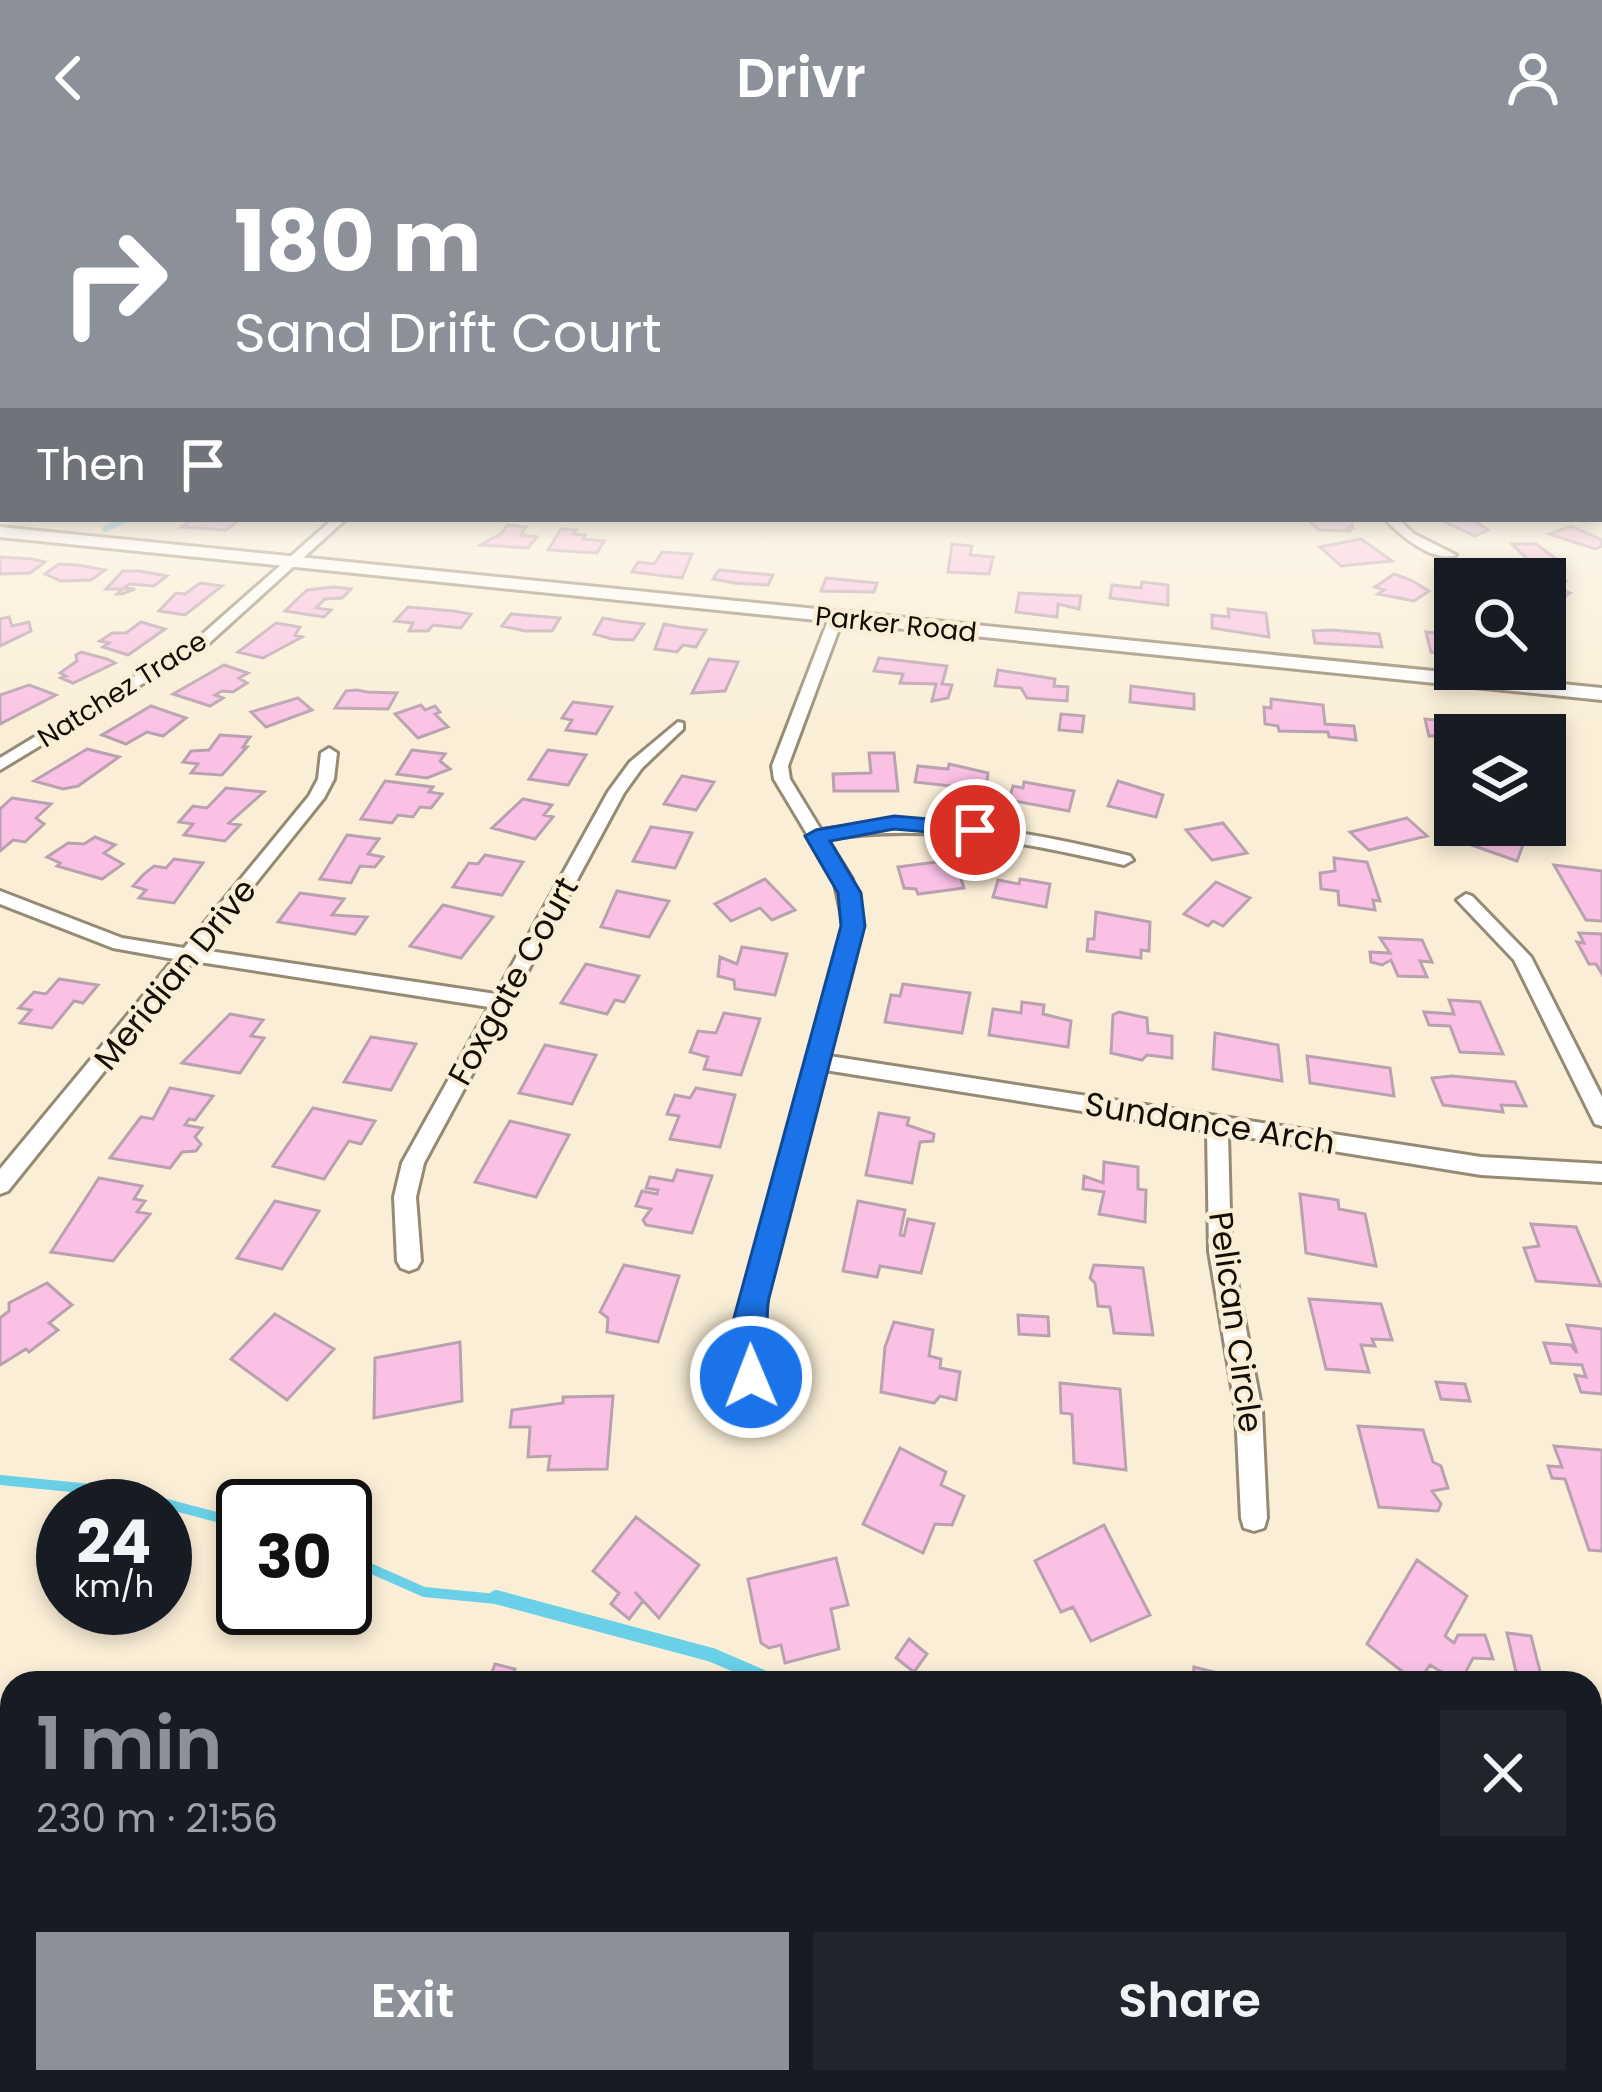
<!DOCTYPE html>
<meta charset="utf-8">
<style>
:root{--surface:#171b24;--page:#20242c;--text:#f1f3f6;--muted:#9ea1a6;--accent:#8c9099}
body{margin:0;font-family:Poppins,sans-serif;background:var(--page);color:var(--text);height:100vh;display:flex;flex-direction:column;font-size:45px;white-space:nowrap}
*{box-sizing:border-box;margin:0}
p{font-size:39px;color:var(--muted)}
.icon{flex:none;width:66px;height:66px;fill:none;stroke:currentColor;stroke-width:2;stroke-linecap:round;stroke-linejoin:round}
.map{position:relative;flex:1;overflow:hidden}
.drawer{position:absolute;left:0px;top:1515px;width:1602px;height:423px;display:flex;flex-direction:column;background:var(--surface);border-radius:36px 36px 0 0;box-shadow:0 6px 18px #0003}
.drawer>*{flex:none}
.banner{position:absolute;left:0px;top:0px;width:1602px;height:366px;box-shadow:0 6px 18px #0003;background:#8c9099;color:#fff;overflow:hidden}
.buttons{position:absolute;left:1434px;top:402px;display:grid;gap:24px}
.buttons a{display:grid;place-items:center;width:132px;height:132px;border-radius:0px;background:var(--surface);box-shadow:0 6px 18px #0003;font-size:60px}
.speed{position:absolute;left:36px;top:1323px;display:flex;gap:24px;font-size:60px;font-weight:700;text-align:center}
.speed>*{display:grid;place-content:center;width:156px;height:156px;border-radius:50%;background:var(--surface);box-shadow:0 6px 18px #0003;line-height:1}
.speed small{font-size:30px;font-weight:400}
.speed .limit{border:6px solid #111;border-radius:18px;background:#fff;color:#111}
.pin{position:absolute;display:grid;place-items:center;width:102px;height:102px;color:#fff;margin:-51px;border:6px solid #fff;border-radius:50%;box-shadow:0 3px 12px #0007}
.me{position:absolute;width:132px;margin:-66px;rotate:359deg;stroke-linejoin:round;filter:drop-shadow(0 0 9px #0008)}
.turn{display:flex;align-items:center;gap:42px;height:252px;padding:0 36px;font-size:54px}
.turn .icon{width:156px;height:156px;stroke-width:2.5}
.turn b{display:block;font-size:84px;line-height:102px}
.then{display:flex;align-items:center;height:114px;padding:0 36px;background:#0003;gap:24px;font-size:45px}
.round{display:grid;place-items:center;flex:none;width:126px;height:126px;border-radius:0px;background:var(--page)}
.summary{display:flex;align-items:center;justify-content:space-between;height:204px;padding:0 36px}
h1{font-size:72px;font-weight:600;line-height:90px;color:var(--accent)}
.primary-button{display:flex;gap:24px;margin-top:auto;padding:24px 36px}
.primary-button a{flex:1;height:138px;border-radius:0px;background:var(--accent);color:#fff;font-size:48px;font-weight:600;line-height:138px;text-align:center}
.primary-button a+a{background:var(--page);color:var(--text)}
header{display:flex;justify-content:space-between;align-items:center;height:156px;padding:0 36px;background:var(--accent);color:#fff;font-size:54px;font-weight:600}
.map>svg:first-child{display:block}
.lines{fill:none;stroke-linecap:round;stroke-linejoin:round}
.stream-far2{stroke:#6ad0e7;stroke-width:6}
.stream-far1{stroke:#6ad0e7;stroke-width:10}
.stream{stroke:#6ad0e7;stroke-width:14}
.building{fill:#fac1e5;stroke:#b9a1af;stroke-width:3}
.service-casing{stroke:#958b74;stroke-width:22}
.minor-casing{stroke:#958b74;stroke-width:6}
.tertiary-casing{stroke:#958b74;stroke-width:6}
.service{stroke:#fff;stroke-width:16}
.minor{fill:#fff;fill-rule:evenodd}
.tertiary{fill:#fff;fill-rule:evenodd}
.route{fill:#1a73e8;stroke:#114b97;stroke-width:3}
.labels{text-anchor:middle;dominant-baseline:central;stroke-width:9;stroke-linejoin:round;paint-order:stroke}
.far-street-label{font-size:27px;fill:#130f07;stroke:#faeed6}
.street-label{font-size:33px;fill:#130f07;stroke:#faeed6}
</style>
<header><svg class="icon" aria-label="back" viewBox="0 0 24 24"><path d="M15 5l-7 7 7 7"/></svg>Drivr<svg class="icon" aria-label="person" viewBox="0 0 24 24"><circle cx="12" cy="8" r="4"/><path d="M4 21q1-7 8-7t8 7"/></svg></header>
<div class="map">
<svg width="1602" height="1936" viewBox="0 0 1602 1936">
<rect width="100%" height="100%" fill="#faeed6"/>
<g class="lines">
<path class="stream-far2" d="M105,373L126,363"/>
<path class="stream-far1" d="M0,1324L122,1336L243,1368
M345,1401L424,1436L507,1444"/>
<path class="stream" d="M496,1441L712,1499L777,1527
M1531,1926L1537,1936"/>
</g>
<path class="building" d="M193,363H227L238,365L226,374L182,371Z
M1307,363H1351L1353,372L1348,371L1350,375L1319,374Z
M1438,363H1472L1488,374L1475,380Z
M507,369L526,371L521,379L537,381L528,392L481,389L502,377Z
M1571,370L1602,384V390L1595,393L1549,378Z
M561,373L576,374L573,378L585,379L583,383L604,385L597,397L548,394Z
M1361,383L1392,405L1341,410L1320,391Z
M952,388L972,390L970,399L993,401L989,418L948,416Z
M1512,388H1536L1563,408L1533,409Z
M662,396L692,398L682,422L632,416L638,406L654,408Z
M0,401L32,403L45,406L30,417L0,418Z
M59,408L78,409L105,414L91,424L61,425L45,418Z
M719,414L773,419L768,429L734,427L713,423Z
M123,415H139L167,420L154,430L129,428L124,432L135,433L122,438H117L122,433H106Z
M1536,416L1566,425L1559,432L1570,437L1559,444L1545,440V423L1530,422Z
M1394,418L1411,424L1429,435L1414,445L1378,438L1384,434L1375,431Z
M826,422L877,427L874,436L821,435Z
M1142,426L1168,429V449L1110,442L1112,429L1141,432Z
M200,427L222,430L185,459L159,455L176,437L185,438Z
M334,431L351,433L342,442L325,443L316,452L331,454L324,461L285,455L307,434Z
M1019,437L1081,440L1079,453L1058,448L1057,461L1016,456Z
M408,451L453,455L471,458L461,472L433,469L428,475H409L413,467L395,465Z
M1228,453L1266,457L1269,481L1212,472V459L1229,461Z
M511,458L560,462L552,475H525L502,470Z
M9,461L12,470L29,466L31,475L0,490V463Z
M603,462L619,465L644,468L633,484L612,483L594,478Z
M141,466L165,473L128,499L103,491L109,487L100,485L112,477H126Z
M276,467L300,471L295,479L302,481L263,502L238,496Z
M664,468L680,471L706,474L696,491L683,489L677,496L655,493Z
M1331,474L1379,478L1382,491L1315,487L1313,475Z
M1426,476L1455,479V498L1431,496Z
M81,496L107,503L115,507L73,527L61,522L66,520L60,517L77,505L76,499Z
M879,502L947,510L942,528L952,529L948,542L932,545L936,528L900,527L903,518L874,515Z
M709,503L738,506L725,535L692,537Z
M224,509L248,517L239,522L247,527L233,536L222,535L215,539L223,542L210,550L173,538Z
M998,514L1055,523L1054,530L1068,531L1067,545L1027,542L1021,532L995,530Z
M29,529L56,539L0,568V539Z
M1131,530L1194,538V553L1130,546Z
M357,534L367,536L397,537L388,553L335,552L346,535Z
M298,542L312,554L266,571L251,556Z
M1271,543L1323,549L1325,568L1354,570L1356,584L1329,581L1328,576L1279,575L1278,570L1265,568L1264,551L1271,552Z
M573,546L612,551L596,578L566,574L572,564L562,562Z
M421,549L425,554L435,550L440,556L435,558L448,571L418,582L395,558Z
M151,550L186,562L163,580L147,576L126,588L102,579Z
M1061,558L1084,560L1082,576L1059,574Z
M1425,563L1492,570L1495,579L1429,580Z
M220,579L250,581L243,591H247L222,619L191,617L198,608L183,606L191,595L209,594Z
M87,593L119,601L78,630L63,633L34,625Z
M412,594L445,598L440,605L450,613L427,622L397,618Z
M548,594L586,599L568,629L529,623Z
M869,597H894L898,635H834L833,618L871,617Z
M949,608L988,617L986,634L915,626L918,610L948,613Z
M682,620L714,626L696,654L664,648Z
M385,625L433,631L429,636L442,638L431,652L420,651L413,661L398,659L392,667L361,663Z
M1118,625L1163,639L1156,661L1108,650Z
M1024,626L1074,635L1069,655L1009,644L1013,630L1023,632Z
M226,632L264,636L229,667L240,669L225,685L184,679L193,668L179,666L193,650L207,652Z
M12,642L51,648L36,662L44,668L25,686L13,684L0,695V653Z
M523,643L552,649L544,659L553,661L535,683L492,672Z
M1407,662L1427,680L1369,694L1350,676Z
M1223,667L1247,697L1212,704L1186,674Z
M1492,669L1517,675L1515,680L1524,686L1517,705L1460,685L1466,672L1487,679Z
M651,671L692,677L675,712L633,705Z
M347,679L379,683L368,698L383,701L375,711L360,710L351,727L320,723Z
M95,681L115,689L104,697L123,708L102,723L57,710L60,707L47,701L68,687L84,688Z
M485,699L523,706L502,739L453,731L469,707L478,708Z
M1334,702L1367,706L1380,745L1373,744L1375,754L1339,749L1338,735L1321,733L1320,717L1335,715Z
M174,703L203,707L174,747L139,742L146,734L133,730L144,718L154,710L166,712Z
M936,706L956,707L964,732L918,738L916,733L904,732L898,711Z
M1554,709L1602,715V765L1586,764Z
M765,723L795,754L772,764L760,752L731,765L715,748Z
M1020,723L1050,728L1046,751L993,741L998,724L1019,728Z
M1216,726L1250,742L1223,770L1213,765L1208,770L1184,758Z
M617,735L669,745L649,781L601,771Z
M300,737L344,743L332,759L367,761L355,778L278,766Z
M443,749L493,761L461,802L410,790Z
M1096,756L1150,766L1149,795L1141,794V802L1087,795L1088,783H1094Z
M1579,777L1602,778V818L1596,808H1589L1577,786L1584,787Z
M1380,782L1422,784L1432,806L1420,805L1427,821L1398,820L1391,804L1382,809L1371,806L1370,796L1390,797Z
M742,791L787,798L775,839L735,833L734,824L718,820L720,801L737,808Z
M586,808L639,820L624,846L615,844L607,858L561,847Z
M59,823L98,829L83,847L74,845L52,872L20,867L31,854L19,852L34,836L46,838Z
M903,828L970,837L962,877L885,866L891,839L900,840Z
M1449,844L1480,846L1503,898L1460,896L1450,870L1429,869L1424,856L1454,858Z
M1022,846L1044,849L1043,858L1071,865L1068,891L989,879L993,853L1021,857Z
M1119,856L1147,862L1148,877L1172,880V902L1147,899L1142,904L1111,897L1113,859Z
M724,857L760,863L741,919L704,913L708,901L690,896L698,875L716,877Z
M230,858L263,864L251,880L264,882L240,917L182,907Z
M1215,877L1278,889L1282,925L1213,913Z
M371,881L416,888L391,934L344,926Z
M545,889L596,899L572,948L519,937Z
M1307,900L1390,912L1394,940L1310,927Z
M1452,920L1515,926L1526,950L1501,949L1503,956L1443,949L1432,922Z
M170,932L213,940L195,964L189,963L185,969L202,972L195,981L201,988L196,995L182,996L170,1012L110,1002L141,961L153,963Z
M696,932L735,939L720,991L670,983L679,960L667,958L675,939L690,942Z
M313,952L375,965L361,988L349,985L324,1023L273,1010Z
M879,957L909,962L907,969L934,978L933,985L920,986L912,1027L866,1019Z
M510,965L569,979L536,1041L475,1026Z
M1104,1006L1138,1011V1033L1146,1034L1145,1066L1099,1058L1104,1036L1083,1033L1084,1020L1103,1027Z
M677,1014L712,1020L692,1077L646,1069L643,1064L651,1053L636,1050L642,1035L657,1038L658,1034L646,1032L650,1021L673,1025Z
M99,1022L142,1030L134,1043L145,1045L137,1056L150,1058L113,1105L51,1096Z
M1300,1038L1338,1044L1339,1053L1365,1058L1376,1110L1306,1097Z
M275,1045L319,1055L282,1113L237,1102Z
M858,1045L905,1054L900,1079L904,1080L908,1063L934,1068L921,1117L880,1110L877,1121L843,1115Z
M1531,1068L1576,1071L1601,1130L1536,1125L1524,1092L1539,1090Z
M624,1109L679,1120L658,1186L607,1176L608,1162L600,1156Z
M1094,1109L1143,1112L1153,1179L1114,1177L1110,1151L1098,1150L1095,1127L1090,1122Z
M47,1127L72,1149L49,1167L58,1174L29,1196L26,1193L0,1209V1162L9,1155V1147Z
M1309,1143L1381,1148L1392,1184L1372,1183L1375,1190L1361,1189L1369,1216L1326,1213Z
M275,1158L334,1193L287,1244L231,1203Z
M1018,1159L1048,1161L1049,1180L1019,1178Z
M894,1166L933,1174L929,1200L941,1203L940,1212L960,1216L956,1244L940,1240L934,1247L881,1236L885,1191Z
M1567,1169L1602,1173V1238L1581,1236L1575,1219L1586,1221L1582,1209L1551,1207L1544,1187L1571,1189L1577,1197Z
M460,1186L462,1245L374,1262L375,1202Z
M1436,1226L1465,1228L1470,1245L1441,1243Z
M1060,1227L1120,1233L1126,1314L1074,1307L1072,1258L1061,1257Z
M613,1240L607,1313L548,1314L550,1300L528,1301L530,1271H510L512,1254L563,1247V1241Z
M1358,1270L1423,1274L1433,1306L1441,1310L1448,1332L1432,1335L1441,1348L1438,1355L1379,1351Z
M1554,1290L1602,1294V1395L1589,1394L1565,1323L1552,1322L1548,1310L1562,1311Z
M900,1292L946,1316L941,1329L964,1340L952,1369L935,1368L923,1397L863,1368Z
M636,1361L699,1409L659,1462L635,1436L643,1445L629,1463L611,1448L619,1437L593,1415Z
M1104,1369L1150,1459L1091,1485L1073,1451L1061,1456L1035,1405Z
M836,1402L848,1449L831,1453L839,1493L785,1507L781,1489L769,1492L761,1487L748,1423Z
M1417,1404L1467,1440L1445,1480L1454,1487L1458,1479H1485L1493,1503L1473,1502L1460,1527L1430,1509L1417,1527L1367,1488Z
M1507,1477L1531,1480L1541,1519L1516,1516Z
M909,1483L927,1498L914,1516L896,1502Z
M495,1508L515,1513L510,1527H488Z
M1194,1511L1257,1527H1193Z
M12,1606V1653L0,1693V1607Z
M17,1926H148L145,1936H14Z"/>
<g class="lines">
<g class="service-casing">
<path id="service" d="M339,1936L342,1926"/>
</g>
<g class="minor-casing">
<path id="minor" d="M1599,314H1602V321H1599Z
M333,363H346L208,488L0,614V602L198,482Z
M1385,363H1398L1414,378L1456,399C1433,407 1401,380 1385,363Z
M836,458L843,462L788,610L790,623L821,674C927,657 1027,675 1130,700L1133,704L1124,709C1025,687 929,666 827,683L852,723L862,770L829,900L1481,1001L1602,1008V1026L1481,1019L1228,978L1231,1095L1262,1255L1267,1362L1264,1372L1254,1375L1244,1372L1241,1362L1236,1255L1209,1095L1207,975L825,914L760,1169L763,1221L779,1262L775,1270L766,1274L757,1270L739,1221L736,1169L844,770L834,723L774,623L772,610L829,462Z
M678,566L683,567V573L642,612L624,637L424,1007L416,1041L421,1105L417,1112L409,1115L401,1112L397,1105L394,1041L402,1007L489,851L193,805L8,1035L0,1038V1013L174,803L113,792L0,748V735L122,782L184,792L309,640L318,623L321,597L329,592L337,597L334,623L324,642L202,794L496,838L608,636L630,606Z
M1466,738L1472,740L1531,801L1602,941V970L1595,968L1592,962L1514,804L1457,744Z"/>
</g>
<g class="tertiary-casing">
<path id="tertiary" d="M0,371L1602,532V544L0,381Z"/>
</g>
<use href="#service" class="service"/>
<use href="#minor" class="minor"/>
<use href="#tertiary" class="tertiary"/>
</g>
<linearGradient id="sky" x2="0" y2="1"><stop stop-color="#75bfe8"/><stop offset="0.53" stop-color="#fdf7ed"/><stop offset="1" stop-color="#fdf7ed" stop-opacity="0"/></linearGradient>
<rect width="1602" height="577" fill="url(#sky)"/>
<path class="route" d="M894,660L975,667L986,674L975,680L894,673L830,685L861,737L865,770L769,1142C763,1170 774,1206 762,1231L751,1236L739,1231L732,1169L841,770L838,737L805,680L816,674Z"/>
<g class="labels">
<g class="far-street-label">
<text transform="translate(896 468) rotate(6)">Parker Road</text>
<text transform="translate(122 533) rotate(-32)">Natchez Trace</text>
</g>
<g class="street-label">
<text transform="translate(175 818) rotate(-51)">Meridian Drive</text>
<text transform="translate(513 825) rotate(-61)">Foxgate Court</text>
<text transform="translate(1210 967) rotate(9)">Sundance Arch</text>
<text transform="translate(1236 1166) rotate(82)">Pelican Circle</text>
</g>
</g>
</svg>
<div class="buttons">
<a><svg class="icon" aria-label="search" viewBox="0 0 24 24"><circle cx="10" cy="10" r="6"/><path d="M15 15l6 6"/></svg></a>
<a><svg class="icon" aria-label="layers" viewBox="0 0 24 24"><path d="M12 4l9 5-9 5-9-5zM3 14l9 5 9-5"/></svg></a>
</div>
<div class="speed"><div>24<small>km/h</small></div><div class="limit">30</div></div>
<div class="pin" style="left:975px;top:674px;background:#d93025"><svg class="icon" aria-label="arrive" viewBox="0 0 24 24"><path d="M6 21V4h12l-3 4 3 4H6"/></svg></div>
<svg class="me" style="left:751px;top:1221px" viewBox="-20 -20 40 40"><circle r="17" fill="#1a73e8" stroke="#fff" stroke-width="3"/><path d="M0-11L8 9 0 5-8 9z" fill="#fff"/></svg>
<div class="banner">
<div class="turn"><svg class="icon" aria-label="right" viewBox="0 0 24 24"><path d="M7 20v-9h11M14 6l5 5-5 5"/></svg><div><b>180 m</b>Sand Drift Court</div></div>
<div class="then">Then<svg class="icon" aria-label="arrive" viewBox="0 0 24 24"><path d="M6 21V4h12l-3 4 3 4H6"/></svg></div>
</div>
<section class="drawer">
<div class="summary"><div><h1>1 min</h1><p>230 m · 21:56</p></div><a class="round"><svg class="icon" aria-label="close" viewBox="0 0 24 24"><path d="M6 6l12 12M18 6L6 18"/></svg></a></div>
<div class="primary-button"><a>Exit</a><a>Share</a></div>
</section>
</div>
